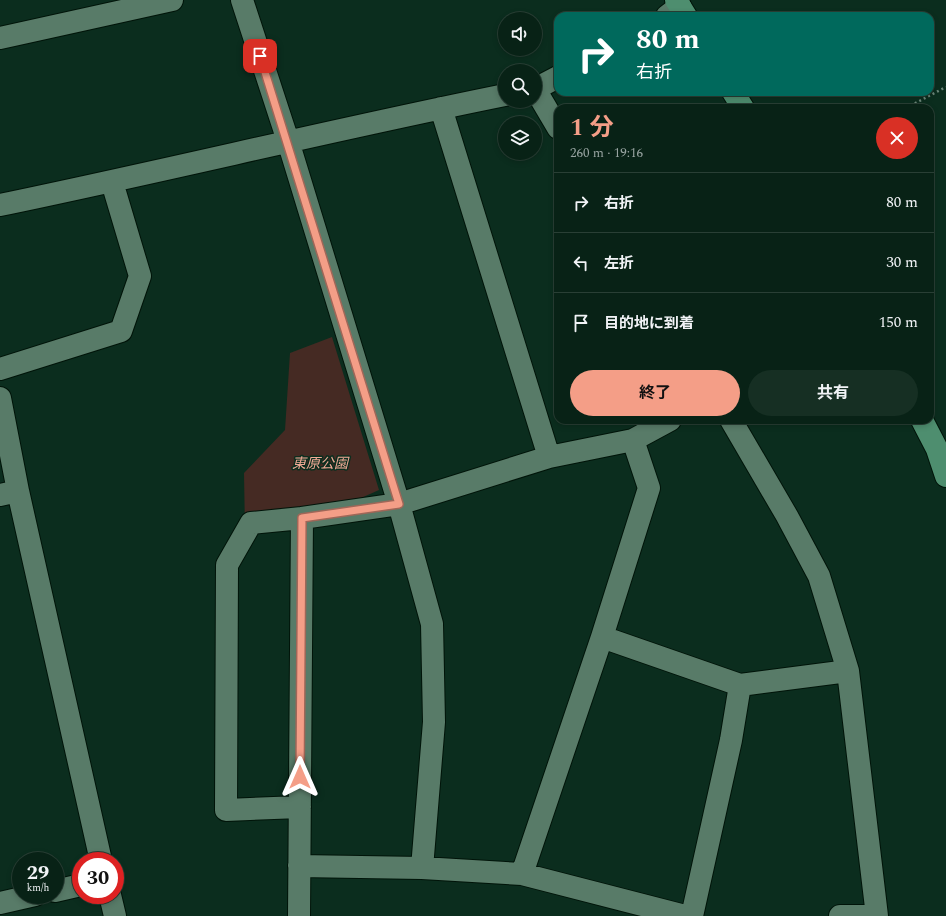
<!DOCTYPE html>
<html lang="ja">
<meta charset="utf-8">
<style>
:root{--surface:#082216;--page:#162f23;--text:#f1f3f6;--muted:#98a4a1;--line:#293f35;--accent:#f49e87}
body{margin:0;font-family:Spectral,"Noto Sans JP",serif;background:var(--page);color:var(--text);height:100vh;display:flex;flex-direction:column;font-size:15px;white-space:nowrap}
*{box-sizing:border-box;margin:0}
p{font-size:13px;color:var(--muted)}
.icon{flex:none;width:22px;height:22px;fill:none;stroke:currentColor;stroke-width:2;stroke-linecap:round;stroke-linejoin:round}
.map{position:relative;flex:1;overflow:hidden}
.side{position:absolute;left:554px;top:104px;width:380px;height:320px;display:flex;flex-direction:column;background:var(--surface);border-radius:12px;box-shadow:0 2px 6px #0003,0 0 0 1px var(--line)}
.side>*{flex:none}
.top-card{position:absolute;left:554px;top:12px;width:380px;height:84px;border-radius:12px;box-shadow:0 2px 6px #0003,0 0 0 1px var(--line);background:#00695c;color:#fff;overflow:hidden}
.buttons{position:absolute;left:498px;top:12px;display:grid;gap:8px}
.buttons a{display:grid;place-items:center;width:44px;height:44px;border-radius:50%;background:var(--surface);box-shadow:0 2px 6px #0003,0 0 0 1px var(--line);font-size:20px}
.speed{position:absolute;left:12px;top:852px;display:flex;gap:8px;font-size:20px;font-weight:700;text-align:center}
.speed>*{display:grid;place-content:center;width:52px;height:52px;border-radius:50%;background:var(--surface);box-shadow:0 2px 6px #0003,0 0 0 1px var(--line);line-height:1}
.speed small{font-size:10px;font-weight:400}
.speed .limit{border:6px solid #d22;background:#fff;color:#111}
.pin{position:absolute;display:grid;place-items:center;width:34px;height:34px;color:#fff;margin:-17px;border-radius:8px;box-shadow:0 2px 6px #0006}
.me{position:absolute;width:44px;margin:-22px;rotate:0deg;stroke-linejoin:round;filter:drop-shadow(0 0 3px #0008)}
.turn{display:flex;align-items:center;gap:14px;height:84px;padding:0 16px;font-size:18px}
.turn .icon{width:52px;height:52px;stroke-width:2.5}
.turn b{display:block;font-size:28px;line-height:34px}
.round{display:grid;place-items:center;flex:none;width:42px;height:42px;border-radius:21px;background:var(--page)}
.headline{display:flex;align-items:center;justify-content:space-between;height:68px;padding:0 16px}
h1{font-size:24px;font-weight:700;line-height:30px;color:var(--accent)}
.action{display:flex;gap:8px;margin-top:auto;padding:8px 16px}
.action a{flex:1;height:46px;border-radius:24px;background:var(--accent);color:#111;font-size:16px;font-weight:700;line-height:46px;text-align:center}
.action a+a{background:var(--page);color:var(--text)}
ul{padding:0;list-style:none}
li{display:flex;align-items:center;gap:12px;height:60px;padding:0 16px;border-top:1px solid var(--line)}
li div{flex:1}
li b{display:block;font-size:15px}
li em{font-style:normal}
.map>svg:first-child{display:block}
.green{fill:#452a23}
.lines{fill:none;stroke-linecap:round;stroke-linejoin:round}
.minor-casing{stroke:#001409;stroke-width:24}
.major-casing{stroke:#001409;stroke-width:24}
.path{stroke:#6c877a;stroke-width:2.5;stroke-dasharray:2 3;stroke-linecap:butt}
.minor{stroke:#587b68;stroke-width:22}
.major{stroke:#4e8e6f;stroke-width:22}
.route-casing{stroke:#9f6758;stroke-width:10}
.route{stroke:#f49e87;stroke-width:7}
.labels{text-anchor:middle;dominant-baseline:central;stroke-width:3;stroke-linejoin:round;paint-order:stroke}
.park-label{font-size:14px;font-style:italic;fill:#f1aa96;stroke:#0b2d1e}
</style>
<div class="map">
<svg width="946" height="916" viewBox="0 0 946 916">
<rect width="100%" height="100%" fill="#0b2d1e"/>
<path class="green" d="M332,337L379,490L296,527L245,532L244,473L285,430L290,353Z"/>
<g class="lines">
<g class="minor-casing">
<path id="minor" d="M242,0L288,141L399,504L432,624L434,722L422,868
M667,16L680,6
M0,38L172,0
M535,89L558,128
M535,89L558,77
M441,108L549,457
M0,205C169,170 336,129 505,95
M0,369L121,331L140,276L112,182
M0,398L18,491L101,861
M731,420L787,516L819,576L848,671L877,916
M0,495L18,491
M602,637L740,685L848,671
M300,807L226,810L227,565L251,523L302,518
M299,866L422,868L522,874L685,916
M522,874L602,637L649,488L633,440
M55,891L81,885
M110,895L115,916
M0,903L35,895
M299,916L302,518L399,504L549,457L633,440L670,420
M692,916L731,740L740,685
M840,916H877"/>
</g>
<g class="major-casing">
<path id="major" d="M676,0L686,16
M733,92L743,108
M922,420L937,449L946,476"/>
</g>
<path class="path" d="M906,108L946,87"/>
<use href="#minor" class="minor"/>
<use href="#major" class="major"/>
</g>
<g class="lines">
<g class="route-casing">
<path id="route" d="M260,56L399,504L302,518L300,777"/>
</g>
<use href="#route" class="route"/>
</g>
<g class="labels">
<g class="park-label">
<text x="320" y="463">東原公園</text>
</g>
</g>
</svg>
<div class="buttons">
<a><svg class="icon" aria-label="sound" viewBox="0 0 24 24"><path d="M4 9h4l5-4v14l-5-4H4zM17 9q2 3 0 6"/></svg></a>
<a><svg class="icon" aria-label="search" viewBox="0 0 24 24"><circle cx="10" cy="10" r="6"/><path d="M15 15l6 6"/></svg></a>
<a><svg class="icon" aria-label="layers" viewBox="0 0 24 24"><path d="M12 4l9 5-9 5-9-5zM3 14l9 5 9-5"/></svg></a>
</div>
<div class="speed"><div>29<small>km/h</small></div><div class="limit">30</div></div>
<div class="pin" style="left:260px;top:56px;background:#d93025"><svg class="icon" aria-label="arrive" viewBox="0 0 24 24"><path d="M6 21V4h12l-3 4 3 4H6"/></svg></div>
<svg class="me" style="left:300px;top:777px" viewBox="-20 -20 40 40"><path d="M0-17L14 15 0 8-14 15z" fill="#f49e87" stroke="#fff" stroke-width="4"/></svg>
<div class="top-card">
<div class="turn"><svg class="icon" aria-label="right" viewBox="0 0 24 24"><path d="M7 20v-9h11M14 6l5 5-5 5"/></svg><div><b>80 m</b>右折</div></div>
</div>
<section class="side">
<div class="headline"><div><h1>1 分</h1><p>260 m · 19:16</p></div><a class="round" style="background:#d93025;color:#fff"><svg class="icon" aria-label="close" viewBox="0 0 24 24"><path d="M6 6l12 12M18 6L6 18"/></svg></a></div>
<ul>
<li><svg class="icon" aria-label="right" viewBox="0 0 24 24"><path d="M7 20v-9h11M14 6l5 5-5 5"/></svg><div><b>右折</b></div><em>80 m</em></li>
<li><svg class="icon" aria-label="left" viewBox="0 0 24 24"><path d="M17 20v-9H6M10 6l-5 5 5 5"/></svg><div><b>左折</b></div><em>30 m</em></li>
<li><svg class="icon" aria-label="arrive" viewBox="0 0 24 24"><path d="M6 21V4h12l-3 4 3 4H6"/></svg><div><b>目的地に到着</b></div><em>150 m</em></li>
</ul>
<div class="action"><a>終了</a><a>共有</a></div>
</section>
</div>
